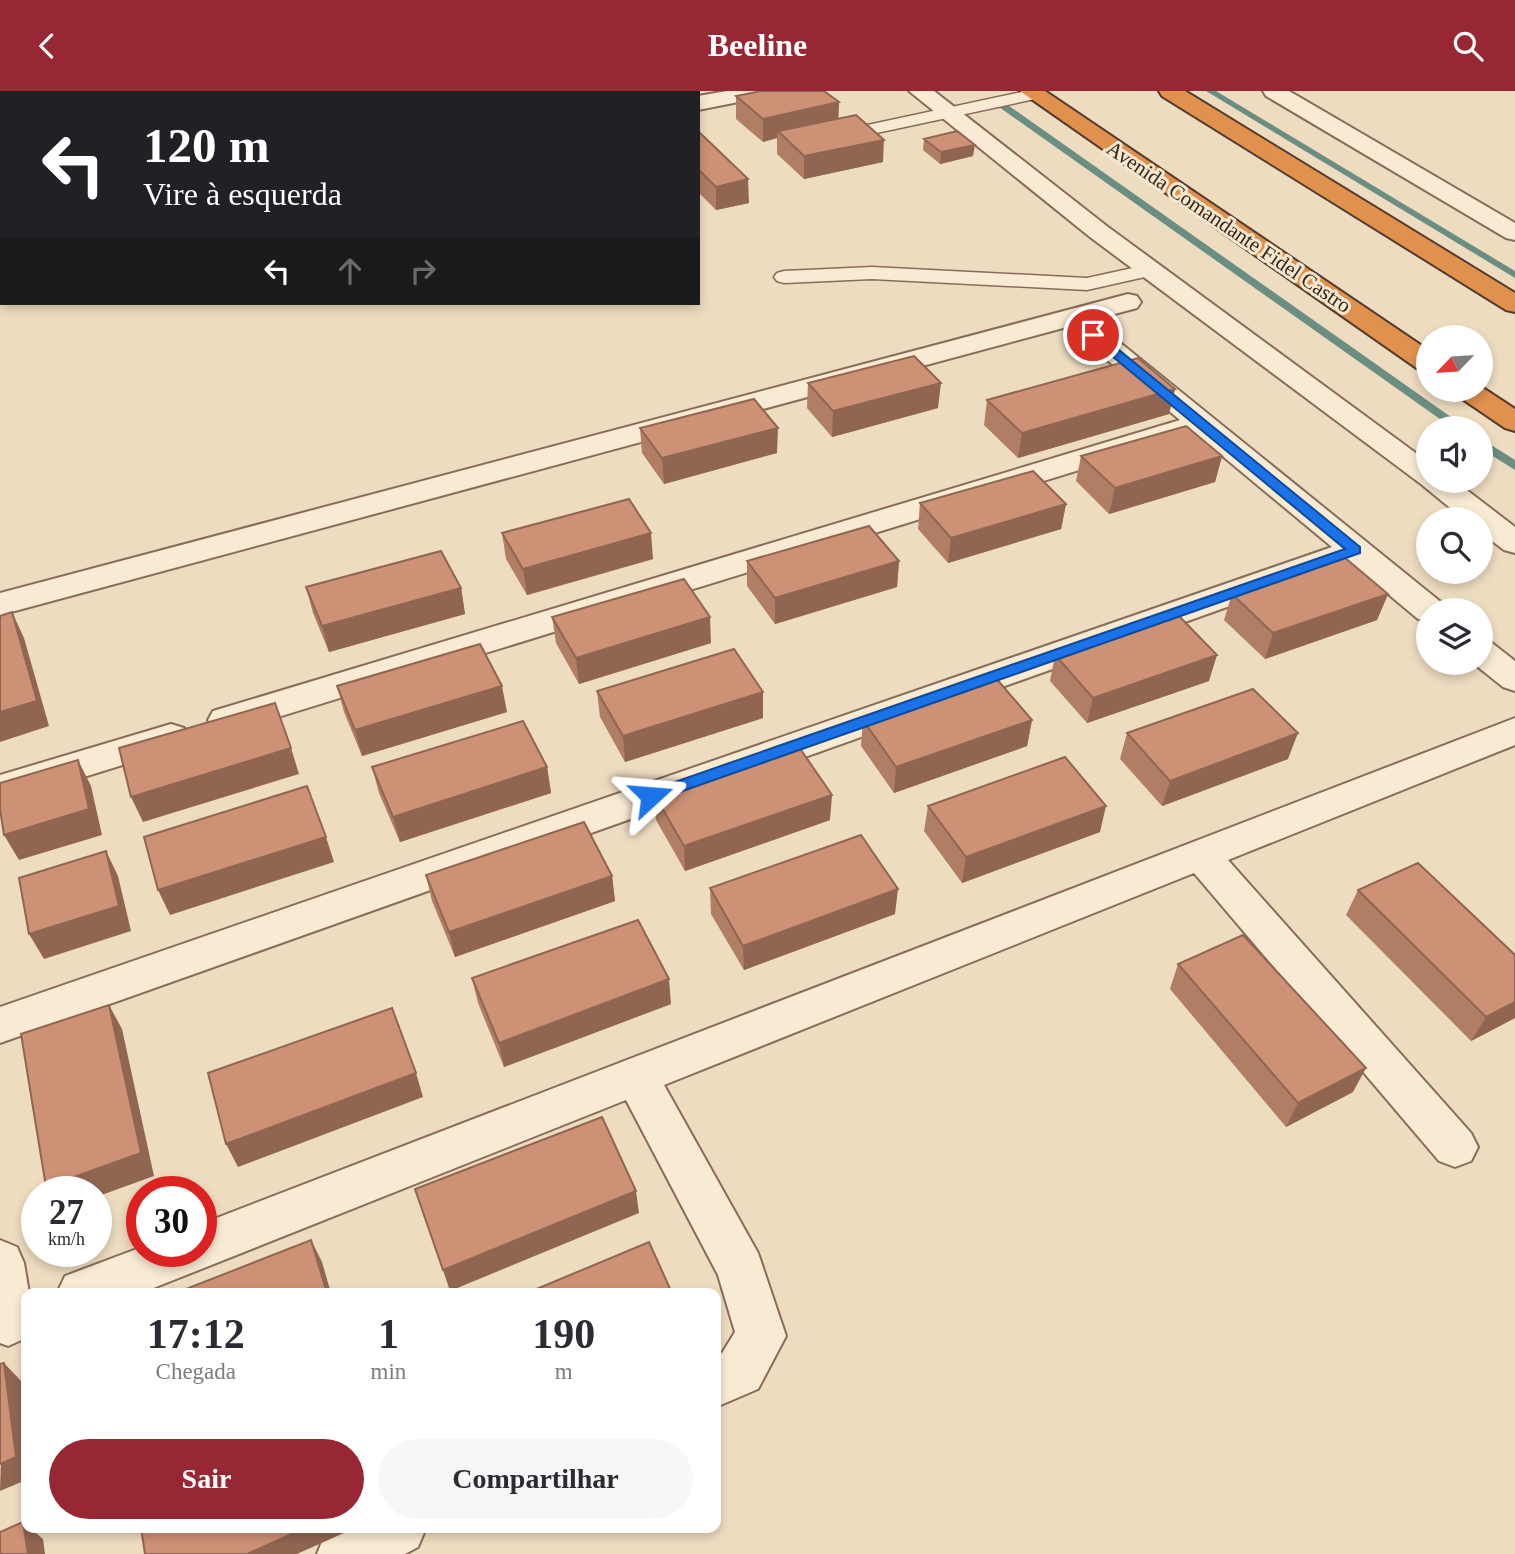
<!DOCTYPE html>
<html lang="pt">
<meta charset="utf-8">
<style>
:root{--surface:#fff;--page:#f7f7f7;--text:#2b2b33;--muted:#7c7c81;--accent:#972733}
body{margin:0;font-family:"Times New Roman",serif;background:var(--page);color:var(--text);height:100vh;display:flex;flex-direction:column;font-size:26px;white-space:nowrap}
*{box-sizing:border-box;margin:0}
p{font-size:23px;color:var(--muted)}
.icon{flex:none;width:38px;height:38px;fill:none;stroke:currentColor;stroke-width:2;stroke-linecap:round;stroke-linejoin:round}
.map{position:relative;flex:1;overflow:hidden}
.sheet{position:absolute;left:21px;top:1197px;width:700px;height:245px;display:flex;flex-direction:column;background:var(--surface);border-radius:14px;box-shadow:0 4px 10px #0003}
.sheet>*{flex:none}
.guide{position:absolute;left:0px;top:0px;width:700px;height:214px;box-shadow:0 4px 10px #0003;background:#202124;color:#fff;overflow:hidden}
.needle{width:46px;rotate:245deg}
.controls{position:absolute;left:1416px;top:234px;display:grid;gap:14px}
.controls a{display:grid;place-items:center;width:77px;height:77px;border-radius:50%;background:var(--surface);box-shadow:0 4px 10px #0003;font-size:35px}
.speed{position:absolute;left:21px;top:1085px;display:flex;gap:14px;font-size:35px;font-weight:700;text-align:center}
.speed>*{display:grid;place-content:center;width:91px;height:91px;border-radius:50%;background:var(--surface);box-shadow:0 4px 10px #0003;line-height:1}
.speed small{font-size:18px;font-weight:400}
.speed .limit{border:10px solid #d22;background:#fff;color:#111}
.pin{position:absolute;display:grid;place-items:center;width:60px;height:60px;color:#fff;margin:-30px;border:4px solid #fff;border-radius:50%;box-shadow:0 2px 7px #0007}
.me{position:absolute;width:77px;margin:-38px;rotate:71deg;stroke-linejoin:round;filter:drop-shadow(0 0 5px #0008)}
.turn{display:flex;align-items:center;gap:24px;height:147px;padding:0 28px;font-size:32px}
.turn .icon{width:91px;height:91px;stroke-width:2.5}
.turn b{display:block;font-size:49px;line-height:60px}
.lanes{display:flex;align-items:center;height:66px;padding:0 28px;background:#0003;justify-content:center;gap:35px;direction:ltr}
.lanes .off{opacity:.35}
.eta{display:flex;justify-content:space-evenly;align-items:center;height:119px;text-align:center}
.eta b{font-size:42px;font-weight:600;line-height:49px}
.primary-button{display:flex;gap:14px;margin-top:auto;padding:14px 28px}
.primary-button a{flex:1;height:80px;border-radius:42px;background:var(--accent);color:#fff;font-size:28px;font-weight:600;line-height:80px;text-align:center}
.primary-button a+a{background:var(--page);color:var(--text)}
header{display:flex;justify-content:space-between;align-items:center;height:91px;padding:0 28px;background:var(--accent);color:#fff;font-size:32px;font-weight:600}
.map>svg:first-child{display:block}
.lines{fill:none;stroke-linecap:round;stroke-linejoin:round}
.stream{fill:#6a8e82;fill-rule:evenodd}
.lane-casing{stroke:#886c58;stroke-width:3}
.street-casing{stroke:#886c58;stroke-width:4}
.highway-casing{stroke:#553b2c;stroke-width:4}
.lane{fill:#f9ead3;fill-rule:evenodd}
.street{fill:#f9ead3;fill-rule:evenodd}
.highway{fill:#e0914e;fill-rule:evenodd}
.wall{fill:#b07d65}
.shaded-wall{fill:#906652}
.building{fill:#cd9175;stroke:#906652;stroke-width:2}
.route{fill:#1a73e8;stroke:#114b97;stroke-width:2}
.labels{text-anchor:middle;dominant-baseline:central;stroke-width:6;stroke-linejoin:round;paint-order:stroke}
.far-street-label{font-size:21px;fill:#37261c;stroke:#f6e7cf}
</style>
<header><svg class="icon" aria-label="back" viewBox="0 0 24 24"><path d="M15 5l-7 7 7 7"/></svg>Beeline<svg class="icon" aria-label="search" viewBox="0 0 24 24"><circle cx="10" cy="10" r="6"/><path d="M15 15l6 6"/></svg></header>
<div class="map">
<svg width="1515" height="1463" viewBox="0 0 1515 1463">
<rect width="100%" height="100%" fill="#eedcc0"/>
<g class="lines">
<path class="stream" d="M1206,0H1216L1515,180V187Z
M999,12H1005L1468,338H1454L999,16Z
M1480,347L1515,369V379L1480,357Z"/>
<g class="lane-casing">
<path id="lane" d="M18,0H43L17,2Z
M1026,0H1041L1043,3L1035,8L858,46L849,41L858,36Z
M0,1L5,2H2V11Z
M1151,173L1158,175L1161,179L1158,183L1087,199L872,188L784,192L777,190L774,186L777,182L784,180L872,176L1087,187Z"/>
</g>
<g class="street-casing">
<path id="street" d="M727,0H772L769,5L698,19V5Z
M909,0H934L1108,136L1428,371V390H1455L1515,436V462L1504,459L1480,441V429H1465L1421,393L1090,146Z
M1263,0H1289L1515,132V149L1506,147L1266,5Z
M0,148H2V164H0Z
M1128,203L1137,205L1141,211L1137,217L1092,229L1442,512L1447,520H1428V530L1418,528L1351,472L0,952V916L1332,456L1196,343L239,638L226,642L213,638L208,629L213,620L1180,329L1067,236L0,524V502Z
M1480,549L1492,552L1515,570V600L1503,596L1473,572H1480Z
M1515,627V654L1228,769L1471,1042L1478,1056L1471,1070L1455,1076L1439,1070L1194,782L664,994L758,1162L786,1245L758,1298L716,1316V1265L722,1262L735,1241L718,1184L626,1009L141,1202H57L65,1185L142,1156V1160H201V1133Z
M171,633L184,637L189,646L184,655L0,712V684Z
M0,1149L17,1156L24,1172L29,1202H26V1247L8,1255L0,1252Z
M339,1437H426L418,1456L405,1463H317L325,1443Z"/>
</g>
<g class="highway-casing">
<path id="highway" d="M1020,0H1045L1428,259V280L1418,278Z
M1159,0H1185L1515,202V221L1506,219L1162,5Z
M1480,295L1515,318V340L1505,337L1458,305L1454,299H1480Z"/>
</g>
<use href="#lane" class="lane"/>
<use href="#street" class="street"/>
<use href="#highway" class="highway"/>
</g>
<path class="wall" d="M508,0H612V2H510Z
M736,5L839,11L838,28L883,71L804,88L777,63V47L763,51L736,28Z
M698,40L749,112L716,119L698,101Z
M924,48L973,65L940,73L923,59Z
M808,292L938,317L832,346L807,317Z
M1175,298L1169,323L1018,367L984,334L987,309Z
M640,337L777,362L664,393L642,362Z
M1081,365H1222L1215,391L1109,423L1076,390Z
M920,412L1066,413L1061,438L948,472L918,438Z
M502,442L653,468L527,504L506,468Z
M747,470H899L897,496L775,533L747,495Z
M306,496L461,497L465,523L329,561L313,522Z
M1232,503H1388L1377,529L1265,568L1224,529Z
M552,526L711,552L579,593L556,552Z
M1055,564L1209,590L1087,632L1050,590Z
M337,595L507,621L362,665L344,621Z
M597,600L763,601V627L625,671L600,626Z
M863,629H1032L1027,655L894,702L861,655Z
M1127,642L1288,668L1162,715L1120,668Z
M372,676H547L551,702L400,751L379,702Z
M654,703L830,729L685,780L656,729Z
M928,715L1100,741L962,792L924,740Z
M426,784L612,785L615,810L455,866L432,810Z
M710,797L895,823L744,879L711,823Z
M1358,799L1515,927L1471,950L1346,824Z
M1178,873L1353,1001L1286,1036L1170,898Z
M472,887L671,913L504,976L478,912Z"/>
<path class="shaded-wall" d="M535,0H612V2H535Z
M839,11L838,34L778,40L777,47L763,51V28Z
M884,49L883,71L804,88V65Z
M975,54L973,65L940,73L941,61Z
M748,88L749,112L716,119V96Z
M941,292L938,317L832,346L833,320Z
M1175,298L1169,323L1018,367L1022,342Z
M778,337L777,362L664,393L662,367Z
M1222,365L1215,391L1109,423L1115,397Z
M1066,413L1061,438L948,472L951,447Z
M651,442L653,468L527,504L523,478Z
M899,470L897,496L775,533V507Z
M461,497L465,523L329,561L322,535Z
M1388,503L1377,529L1265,568L1273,542Z
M12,521L24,547L49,635L0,651V621Z
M710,526L711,552L579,593L576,567Z
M1217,564L1209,590L1087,632L1093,607Z
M502,595L507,621L362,665L355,639Z
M763,601V627L625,671L623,645Z
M1032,629L1027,655L894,702L896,676Z
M1298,642L1288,668L1162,715L1170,690Z
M291,657L299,683L143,731L131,706Z
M78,669L91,695L102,744L19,769L4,744Z
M547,676L551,702L400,751L393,726Z
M832,704L830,729L685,780L684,755Z
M1106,715L1100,741L962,792L966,766Z
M326,746L334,771L170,824L158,799Z
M106,760L118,785L131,840L44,868L29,843Z
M612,785L615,810L455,866L449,841Z
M898,798L895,823L744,879L743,855Z
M669,888L671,913L504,976L499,952Z
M1515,911V927L1471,950L1486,926Z
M109,914L122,938L154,1085L96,1106V1101H50L46,1096Z
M1366,977L1353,1001L1286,1036L1298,1012Z
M416,982L423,1006L238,1076L226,1053Z
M636,1100L639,1122L450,1200L443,1179Z
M311,1149L322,1171L331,1202H327Z
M4,1272L23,1292L26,1318V1389L0,1400Z
M23,1431L26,1434V1437H30L43,1448L45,1463H28Z
M305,1437H355L297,1463H247Z"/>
<path class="building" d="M761,0H824L839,11L763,28L736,5Z
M856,24L884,49L804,65L778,40Z
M698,40L748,88L716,96L698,78Z
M957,40L975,54L941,61L924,48Z
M914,265L941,292L833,320L808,292Z
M1138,267L1175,298L1022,342L987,309Z
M754,308L778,337L662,367L640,337Z
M1186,335L1222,365L1115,397L1081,365Z
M1033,380L1066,413L951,447L920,412Z
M629,408L651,442L523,478L502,442Z
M869,435L899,470L775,507L747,470Z
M441,460L461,497L322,535L306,496Z
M1344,466L1388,503L1273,542L1232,503Z
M684,488L710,526L576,567L552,526Z
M12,521L37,610L0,621V525Z
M1177,523L1217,564L1093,607L1055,564Z
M480,553L502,595L355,639L337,595Z
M734,558L763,601L623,645L597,600Z
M995,586L1032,629L896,676L863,629Z
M1253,598L1298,642L1170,690L1127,642Z
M275,612L291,657L131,706L119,657Z
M523,630L547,676L393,726L372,676Z
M799,656L832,704L684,755L654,703Z
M1065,666L1106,715L966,766L928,715Z
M78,669L89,718L4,744L0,718V692Z
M307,695L326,746L158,799L144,746Z
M584,731L612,785L449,841L426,784Z
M861,744L898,798L743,855L710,797Z
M106,760L119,815L29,843L19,787Z
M1418,772L1515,864V911L1486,926L1358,799Z
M638,829L669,888L499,952L472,887Z
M1243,844L1366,977L1298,1012L1178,873Z
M109,914L141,1062L46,1096L21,943Z
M392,917L416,982L226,1053L208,982Z
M602,1026L636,1100L443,1179L415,1098Z
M311,1149L327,1202H176Z
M649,1151L672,1202H527Z
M4,1272L16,1366L0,1373V1273Z
M23,1431L28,1463H0V1441Z
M141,1437H305L247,1463H145Z"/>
<path class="route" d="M1089,241H1097L1360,456V462L657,709H646L644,705L646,701L1345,458L1089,246Z"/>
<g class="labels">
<g class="far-street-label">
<text transform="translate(1229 136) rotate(34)">Avenida Comandante Fidel Castro</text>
</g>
</g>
</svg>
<div class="controls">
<a><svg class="needle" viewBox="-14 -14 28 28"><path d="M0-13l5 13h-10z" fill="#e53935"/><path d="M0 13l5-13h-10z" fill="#7c7c81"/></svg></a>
<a><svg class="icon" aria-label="sound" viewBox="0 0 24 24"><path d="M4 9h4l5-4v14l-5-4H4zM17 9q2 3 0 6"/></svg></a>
<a><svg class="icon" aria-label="search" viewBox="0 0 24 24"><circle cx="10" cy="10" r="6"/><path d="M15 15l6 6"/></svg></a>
<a><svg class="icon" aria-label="layers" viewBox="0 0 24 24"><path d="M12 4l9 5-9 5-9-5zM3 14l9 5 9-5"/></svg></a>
</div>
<div class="speed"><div>27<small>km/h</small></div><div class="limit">30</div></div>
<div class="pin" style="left:1093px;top:244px;background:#d93025"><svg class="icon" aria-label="arrive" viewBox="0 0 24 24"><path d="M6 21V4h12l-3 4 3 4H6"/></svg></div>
<svg class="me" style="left:651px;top:705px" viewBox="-20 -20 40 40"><path d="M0-17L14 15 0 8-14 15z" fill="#1a73e8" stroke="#fff" stroke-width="4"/></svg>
<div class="guide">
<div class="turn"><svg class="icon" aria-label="left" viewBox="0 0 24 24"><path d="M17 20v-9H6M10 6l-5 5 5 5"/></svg><div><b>120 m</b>Vire à esquerda</div></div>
<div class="lanes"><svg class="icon" aria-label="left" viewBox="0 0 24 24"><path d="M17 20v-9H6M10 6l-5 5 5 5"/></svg><svg class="icon off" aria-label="ahead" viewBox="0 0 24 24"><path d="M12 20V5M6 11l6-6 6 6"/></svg><svg class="icon off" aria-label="right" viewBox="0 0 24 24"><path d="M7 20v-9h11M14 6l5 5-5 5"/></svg></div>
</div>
<section class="sheet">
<div class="eta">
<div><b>17:12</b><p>Chegada</p></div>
<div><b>1</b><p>min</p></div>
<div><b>190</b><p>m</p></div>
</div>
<div class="primary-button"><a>Sair</a><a>Compartilhar</a></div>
</section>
</div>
